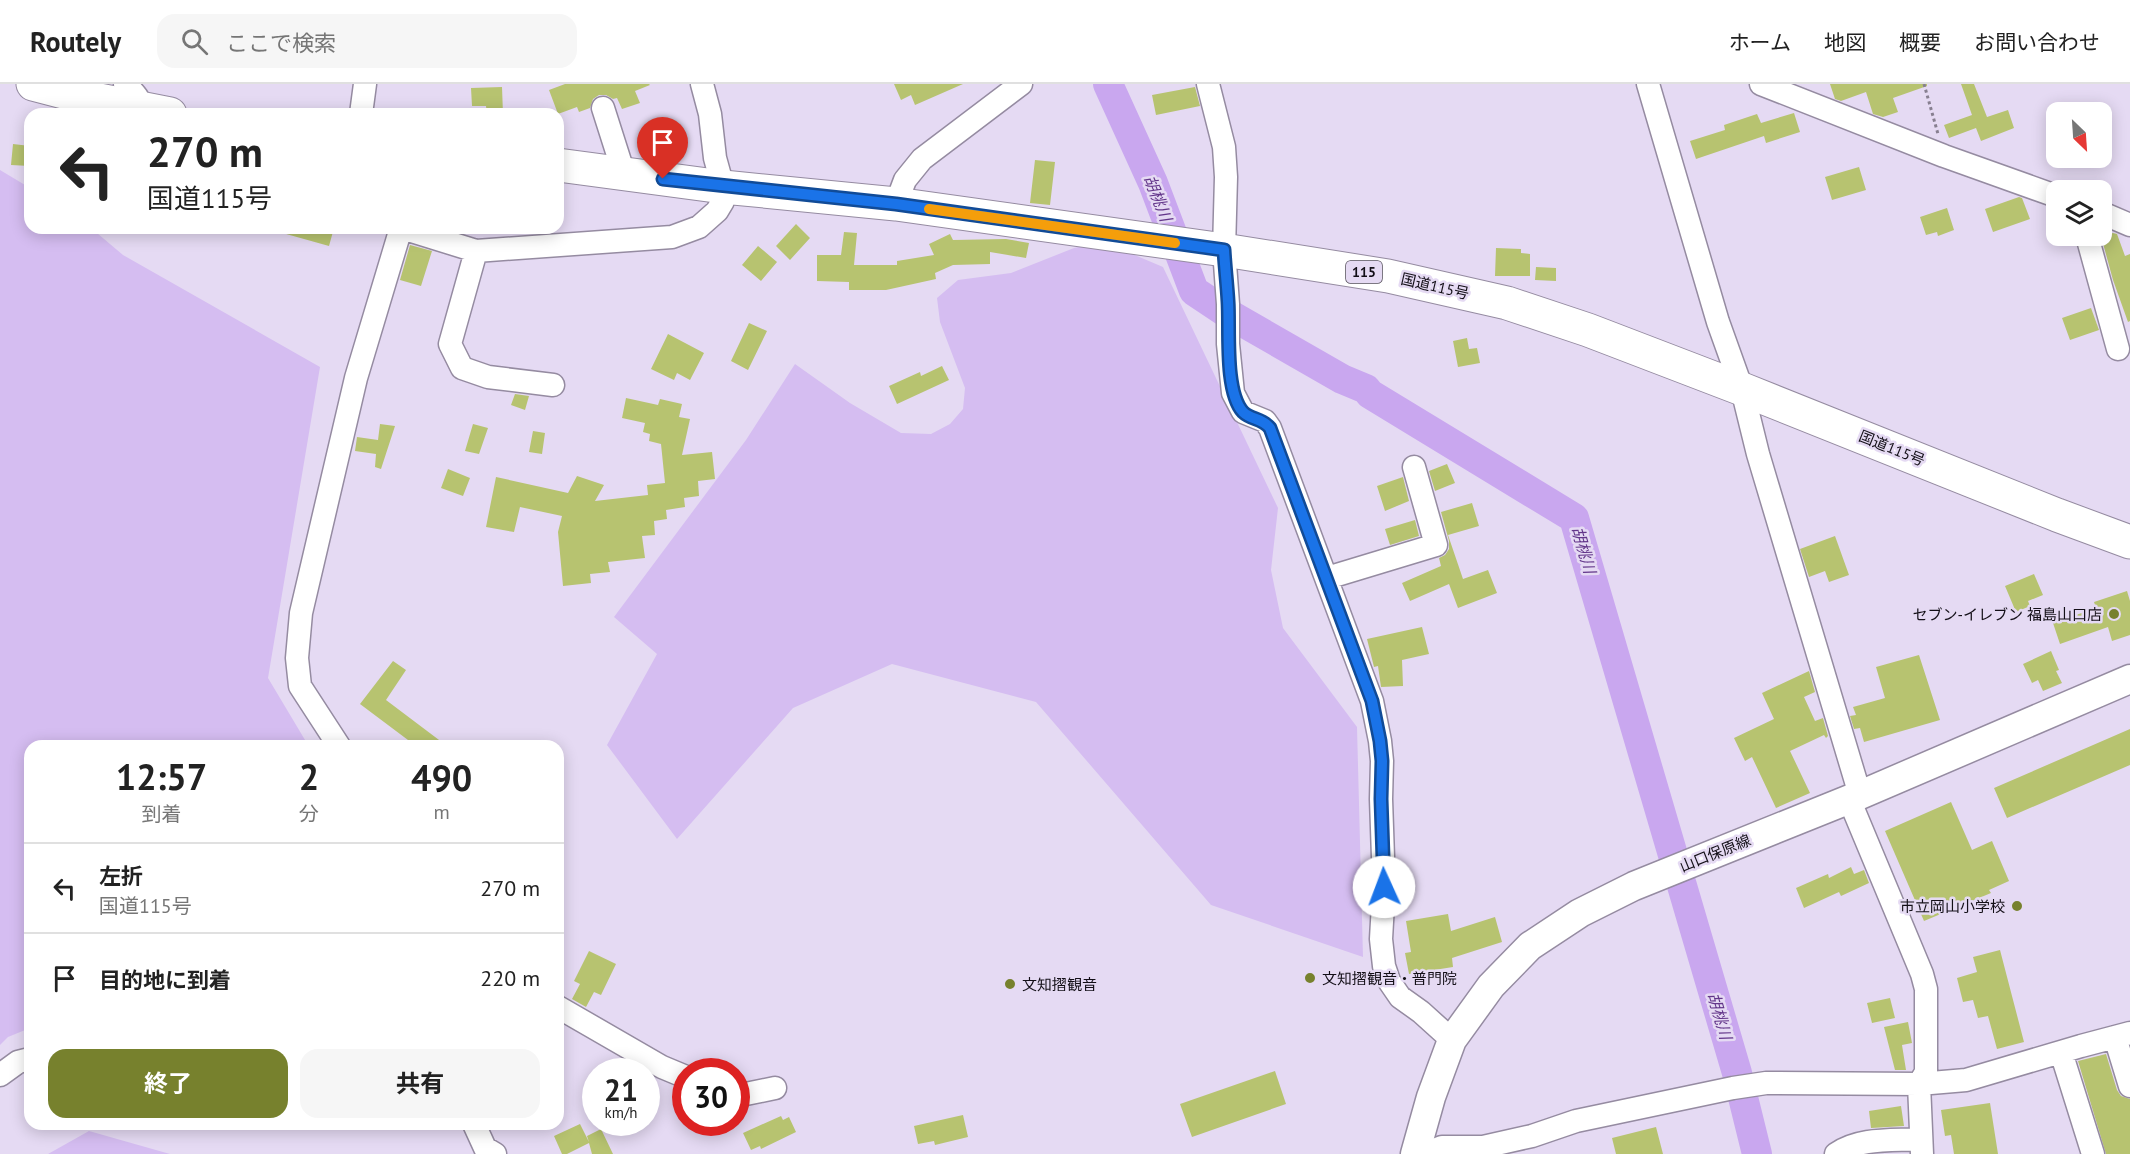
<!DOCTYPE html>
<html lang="ja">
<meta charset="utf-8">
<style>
:root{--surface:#fff;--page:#f6f6f6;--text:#222;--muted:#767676;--line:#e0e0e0;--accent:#77812d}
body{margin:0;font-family:"PT Sans","Noto Sans JP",sans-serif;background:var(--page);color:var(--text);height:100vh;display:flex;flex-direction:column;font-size:22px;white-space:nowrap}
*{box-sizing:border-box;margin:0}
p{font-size:20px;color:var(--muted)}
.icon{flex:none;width:33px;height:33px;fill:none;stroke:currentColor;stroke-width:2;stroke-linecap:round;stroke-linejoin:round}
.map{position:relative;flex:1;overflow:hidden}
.details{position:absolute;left:24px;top:656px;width:540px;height:390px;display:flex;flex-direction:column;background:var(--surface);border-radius:18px;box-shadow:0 3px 15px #0003}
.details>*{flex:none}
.guide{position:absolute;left:24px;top:24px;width:540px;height:126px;border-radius:18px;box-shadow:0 3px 15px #0003;background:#fff;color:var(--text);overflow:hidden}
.needle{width:39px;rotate:155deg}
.tools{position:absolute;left:2046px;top:18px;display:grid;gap:12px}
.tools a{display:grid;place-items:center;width:66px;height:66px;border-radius:12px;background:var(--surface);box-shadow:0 3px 15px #0003;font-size:30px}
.speed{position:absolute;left:582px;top:974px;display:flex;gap:12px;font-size:30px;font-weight:700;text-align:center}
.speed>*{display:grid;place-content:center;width:78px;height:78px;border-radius:50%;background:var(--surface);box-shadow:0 3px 15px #0003;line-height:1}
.speed small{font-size:15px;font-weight:400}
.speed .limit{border:9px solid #d22;background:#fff;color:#111}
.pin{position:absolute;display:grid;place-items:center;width:51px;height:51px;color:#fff;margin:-62px -26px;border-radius:50% 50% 50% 0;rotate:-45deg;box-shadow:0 0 6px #0007}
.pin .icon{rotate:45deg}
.me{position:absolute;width:66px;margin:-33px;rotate:358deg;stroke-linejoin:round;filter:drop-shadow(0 0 4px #0008)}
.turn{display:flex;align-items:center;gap:21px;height:126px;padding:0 24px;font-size:27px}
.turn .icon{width:78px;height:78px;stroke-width:2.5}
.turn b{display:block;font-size:42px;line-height:51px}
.eta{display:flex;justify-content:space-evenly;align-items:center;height:102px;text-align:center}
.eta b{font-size:36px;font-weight:700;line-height:42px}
.primary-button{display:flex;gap:12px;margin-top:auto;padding:12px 24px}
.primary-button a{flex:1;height:69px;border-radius:18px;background:var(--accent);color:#fff;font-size:24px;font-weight:700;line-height:69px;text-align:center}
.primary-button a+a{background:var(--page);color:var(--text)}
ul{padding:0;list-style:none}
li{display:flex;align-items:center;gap:18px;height:90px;padding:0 24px;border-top:2px solid var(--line)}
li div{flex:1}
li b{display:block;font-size:22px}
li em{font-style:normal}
header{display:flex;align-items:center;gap:36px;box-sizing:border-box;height:84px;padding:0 30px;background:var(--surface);border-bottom:2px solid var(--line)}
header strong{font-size:28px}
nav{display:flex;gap:33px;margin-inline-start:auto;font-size:21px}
.search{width:420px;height:54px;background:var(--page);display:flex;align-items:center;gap:15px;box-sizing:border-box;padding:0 21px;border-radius:18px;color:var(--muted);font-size:22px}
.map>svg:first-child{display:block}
.green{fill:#d5bdf1}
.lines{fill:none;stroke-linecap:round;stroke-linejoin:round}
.river{stroke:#c9a7ef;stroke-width:30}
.building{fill:#b7c370}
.minor-casing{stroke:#958ba1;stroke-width:25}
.major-casing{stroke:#958ba1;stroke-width:31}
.highway-casing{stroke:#958ba1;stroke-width:35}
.path{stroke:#877f90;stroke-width:3;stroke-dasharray:3 3;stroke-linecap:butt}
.minor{stroke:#fff;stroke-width:22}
.major{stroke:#fff;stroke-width:28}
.highway{stroke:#fff;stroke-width:33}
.route-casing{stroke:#114b97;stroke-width:15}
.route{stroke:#1a73e8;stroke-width:10}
.slow{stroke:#f59e0b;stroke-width:10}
.poi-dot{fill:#77812d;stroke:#e5daf3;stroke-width:2}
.labels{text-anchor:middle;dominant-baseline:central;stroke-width:5;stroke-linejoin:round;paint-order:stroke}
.shield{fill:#e5daf3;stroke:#524c59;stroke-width:1.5}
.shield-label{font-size:14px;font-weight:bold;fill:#130f17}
.street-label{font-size:15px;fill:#130f17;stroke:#e5daf3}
.poi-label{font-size:15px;fill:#130f17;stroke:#e5daf3;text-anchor:end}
.water-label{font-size:16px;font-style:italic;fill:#63368a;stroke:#e5daf3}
</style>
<header>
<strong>Routely</strong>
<div class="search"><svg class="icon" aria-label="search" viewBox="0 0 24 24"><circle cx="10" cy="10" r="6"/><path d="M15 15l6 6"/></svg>ここで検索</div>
<nav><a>ホーム</a><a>地図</a><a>概要</a><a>お問い合わせ</a></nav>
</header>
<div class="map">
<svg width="2130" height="1070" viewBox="0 0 2130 1070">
<rect width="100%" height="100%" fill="#e5daf3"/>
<path class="green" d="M0,86L30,104V144H91L123,171L320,283L268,594L308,661L30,662V944L8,953L0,961Z
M1104,158L1163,183L1278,424L1271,486L1283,544L1357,643L1363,873L1211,821L1036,618L892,580L793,624L677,755L607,661L657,570L614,533L746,356L795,280L850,319L901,349L931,350L950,340L963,325L965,304L940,238L937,214L958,196L1011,189L1074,164Z
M89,1047L170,1070H48Z"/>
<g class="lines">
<path class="river" d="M1108,0L1153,99L1194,207L1227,229L1342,295L1366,305L1370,310L1574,434L1737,989L1757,1070"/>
</g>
<path class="building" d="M565,0H649L650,1L635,7L640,19L622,25L617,14L613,15L606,11H599L593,15L590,24L579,28L577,23L558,30L549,6Z
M894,0H963L915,21L911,11L901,16Z
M1830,0H1927V2L1893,14L1898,28L1883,33L1873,30L1866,8L1841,17L1835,15Z
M1961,0H1974L1987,33L2008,26L2014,44L1981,57L1976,44L1949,54L1944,41L1972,31Z
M502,3L503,30H487L486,22H472L471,4Z
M1195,3L1200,22L1156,31L1152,11Z
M1794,29L1800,48L1766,59L1764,52L1696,75L1690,57L1725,46L1724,41L1757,30L1761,39Z
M13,60L30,62V82L11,81Z
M1035,76L1055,78L1050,121L1030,119Z
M1859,83L1866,106L1832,116L1825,93Z
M2019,113L2022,114L2030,135L1993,148L1985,125Z
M1947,124L1954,146L1938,152L1937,148L1926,151L1920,133Z
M796,140L810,154L790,176L776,162Z
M279,144H334L329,162L279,148Z
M844,148L857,149L854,181H897V177L934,171L929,160L950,150L953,156L1006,155L1029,159L1026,174L990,168V180L953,181L935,189L936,195L886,206H849V198L817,197V171H841Z
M2113,149L2117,150L2125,172L2130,170V237L2128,238L2113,196L2101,152Z
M410,161L432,167L421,202L400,196Z
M758,162L777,178L761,197L742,181Z
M1496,164L1521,165V169L1530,170V192H1495Z
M1536,183L1556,184V197L1535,196Z
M2091,224L2099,246L2070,256L2062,234Z
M749,239L767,247L748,286L731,277Z
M668,250L704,269L690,296L677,289L674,296L651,285Z
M1467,254L1469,265L1477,264L1480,279L1458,283L1453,257Z
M942,282L949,296L897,320L889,302L920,288L921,292Z
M515,310L529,312L525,326L511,321Z
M626,314L658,321L660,315L682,320L679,333L690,335L682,371L712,368L715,395L698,397L699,412L684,414L685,423L666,426L667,435L654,437L655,451L642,452L645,474L608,478L610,488L590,490L591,499L563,502L558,448L562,432L520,423L514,448L486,443L496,393L568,409L577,392L604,401L595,417L648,411L647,401L665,399L661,360L649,357L650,350L643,348L645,339L622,334Z
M380,340L395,342L381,385L375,383L376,370L355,367L357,353L378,356Z
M473,340L488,344L479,370L465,367Z
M533,347L545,349L542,370L529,368Z
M1447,380L1455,399L1435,407L1429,387Z
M448,385L470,394L463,412L441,404Z
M1403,393L1409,417L1385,427L1377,402Z
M1472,419L1479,442L1448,451L1463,495L1488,486L1497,509L1458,524L1449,500L1410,517L1402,499L1441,482L1439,474L1445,471L1449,465V457L1441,428Z
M1415,436L1419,452L1390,461L1385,445Z
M1835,452L1849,491L1829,498L1825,487L1809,493L1800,465Z
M2034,490L2043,511L2028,517L2030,522L2016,528L2005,502Z
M2127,507L2130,517V551L2112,557L2108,543L2060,560L2053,539L2096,524L2094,518Z
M1422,543L1429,570L1402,576L1403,602L1381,603L1378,582L1374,583L1367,555Z
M2051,567L2059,586L2056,587L2062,599L2043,607L2038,596L2032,599L2023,580Z
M1919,571L1940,636L1864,658L1860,644L1854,645L1850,632L1856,631L1853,623L1885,614L1876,583Z
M393,577L406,586L386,616L447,662H416L360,620Z
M1809,587L1815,608L1804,613L1815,637L1823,634L1828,652L1826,654L1824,651L1790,667L1810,709L1776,724L1752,673L1745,677L1734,654L1774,635L1762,609Z
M2130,645V681L2007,734L1994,704Z
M1951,718L1972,766L1992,757L2009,797L1989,806L1991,809L1924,837L1885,747Z
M1851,783L1854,790L1864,786L1869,799L1841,812L1839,808L1804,824L1796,804L1828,790L1829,794Z
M1448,830L1451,847L1495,833L1502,858L1452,874L1453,883L1409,890L1405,869L1411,868L1406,837Z
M2000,866L2024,958L1997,965L1988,932L1978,934L1973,916L1963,918L1957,894L1977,888L1973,873Z
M589,867L616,880L601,911L594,908L586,923L572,915L580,900L574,897Z
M1890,914L1895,934L1872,939L1867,919Z
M1908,938L1912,959L1902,961L1906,986H1895L1884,943Z
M2106,970L2117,1006L2121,1012L2130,1015V1070H2106L2078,977Z
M1275,987L1286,1020L1192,1053L1180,1020Z
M1990,1019L1998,1070H1954L1951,1051L1945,1052L1941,1026Z
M1901,1022L1904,1042L1871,1044L1869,1027Z
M963,1031L968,1053L935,1061L934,1057L918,1060L914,1042Z
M781,1032L783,1036L789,1033L796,1048L761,1065L760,1062L751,1066L743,1049Z
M580,1040L589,1058L587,1052L601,1045L613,1070H592L589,1059L567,1070H562L554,1052Z
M1656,1043L1663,1070H1616L1612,1054Z"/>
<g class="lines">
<g class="minor-casing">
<path id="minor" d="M125,0C133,8 140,13 141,25
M1208,0L1224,63L1226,93L1224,166L1228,220V260L1233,309L1243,328L1265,337L1270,344L1372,617L1380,657L1382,677L1381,715L1384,803L1381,855L1384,882L1389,897L1400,913L1421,928L1452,956
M1648,0L1718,238L1742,305L1758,370L1860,711
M1761,0L1944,72L2056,112
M603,24L624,90
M361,30L365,0
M896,120L905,96L922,75L1021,0
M2102,129L2130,141
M402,144L476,167
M2087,152L2118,265
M553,301L488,293L462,284L450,260L476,167L672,153L699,143L717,127L723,117V103L715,74L710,30L702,0
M1327,494L1436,461L1414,383
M339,662L300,602L297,574L301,529L356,294L401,144
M1849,715L1922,890L1926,905V988L1919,1000L1922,1070
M558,923L662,983L686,993
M2115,953L2130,1002
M2061,968L2093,1070
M0,991L18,978L30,975
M736,1012L775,1004
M474,1040L485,1064L495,1070
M1424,1070L1442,1063H1483L1532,1052L1576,1037L1733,1004L1766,999L1919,1000L1966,996L2081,962L2130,949
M1836,1070C1860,1053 1893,1057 1921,1055"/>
</g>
<g class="major-casing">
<path id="major" d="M1415,1070L1431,1013L1452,956L1491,902L1530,862L1580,829L1634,802L1860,711L2130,595"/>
</g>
<g class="highway-casing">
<path id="highway" d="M33,0L79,12L170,30
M558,81L723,103L896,120L1224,166L1388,192L1507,219L1588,246L1742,305L2057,431L2130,458"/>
</g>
<path class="path" d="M1924,0L1938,50"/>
<use href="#minor" class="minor"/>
<use href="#major" class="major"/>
<use href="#highway" class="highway"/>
</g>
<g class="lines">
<g class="route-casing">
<path id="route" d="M663,95L896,120L1224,166C1225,183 1227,200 1228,217C1230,244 1224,307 1243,328C1251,336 1262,334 1270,344L1372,617L1380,657L1382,677L1381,715L1384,803"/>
</g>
<use href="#route" class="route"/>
<path class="slow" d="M929,125L1175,159"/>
</g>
<g class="poi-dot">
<circle cx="2114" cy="530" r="6"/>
<circle cx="2017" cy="822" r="6"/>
<circle cx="1310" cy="894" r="6"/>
<circle cx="1010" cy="900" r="6"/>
</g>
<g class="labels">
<rect class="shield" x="1346" y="177" width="36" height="22" rx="4.5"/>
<g class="shield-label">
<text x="1364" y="188">115</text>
</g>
<g class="street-label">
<text transform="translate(1435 202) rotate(13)">国道115号</text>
<text transform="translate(1892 364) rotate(22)">国道115号</text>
<text transform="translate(1715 769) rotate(-22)">山口保原線</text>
</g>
<g class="poi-label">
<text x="2102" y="530">セブン-イレブン 福島山口店</text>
<text x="2005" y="822">市立岡山小学校</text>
<text x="1322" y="894" text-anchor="start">文知摺観音・普門院</text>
<text x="1022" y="900" text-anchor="start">文知摺観音</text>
</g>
<g class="water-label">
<text transform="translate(1158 114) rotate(68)">胡桃川</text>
<text transform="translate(1584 466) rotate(74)">胡桃川</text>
<text transform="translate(1720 932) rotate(74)">胡桃川</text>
</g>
</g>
</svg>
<div class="tools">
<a><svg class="needle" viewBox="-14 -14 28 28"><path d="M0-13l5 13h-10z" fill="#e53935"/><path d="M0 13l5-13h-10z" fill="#767676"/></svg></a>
<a><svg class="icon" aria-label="layers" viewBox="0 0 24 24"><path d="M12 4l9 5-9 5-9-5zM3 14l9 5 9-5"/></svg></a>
</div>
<div class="speed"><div>21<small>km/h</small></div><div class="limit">30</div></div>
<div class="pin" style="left:663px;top:95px;background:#d93025"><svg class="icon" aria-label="arrive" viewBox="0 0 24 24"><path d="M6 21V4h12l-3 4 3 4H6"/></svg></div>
<svg class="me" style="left:1384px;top:803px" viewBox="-20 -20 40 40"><circle r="19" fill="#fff"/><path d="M0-13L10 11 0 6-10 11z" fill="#1a73e8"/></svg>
<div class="guide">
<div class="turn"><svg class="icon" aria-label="left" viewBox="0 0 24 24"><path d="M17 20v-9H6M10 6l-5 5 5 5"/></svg><div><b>270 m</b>国道115号</div></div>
</div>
<section class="details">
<div class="eta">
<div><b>12:57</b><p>到着</p></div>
<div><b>2</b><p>分</p></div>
<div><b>490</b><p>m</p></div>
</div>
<ul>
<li><svg class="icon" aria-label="left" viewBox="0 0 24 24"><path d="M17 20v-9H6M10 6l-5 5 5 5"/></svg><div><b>左折</b><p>国道115号</p></div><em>270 m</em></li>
<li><svg class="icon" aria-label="arrive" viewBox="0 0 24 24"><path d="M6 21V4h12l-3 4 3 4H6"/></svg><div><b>目的地に到着</b></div><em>220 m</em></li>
</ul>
<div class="primary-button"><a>終了</a><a>共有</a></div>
</section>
</div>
